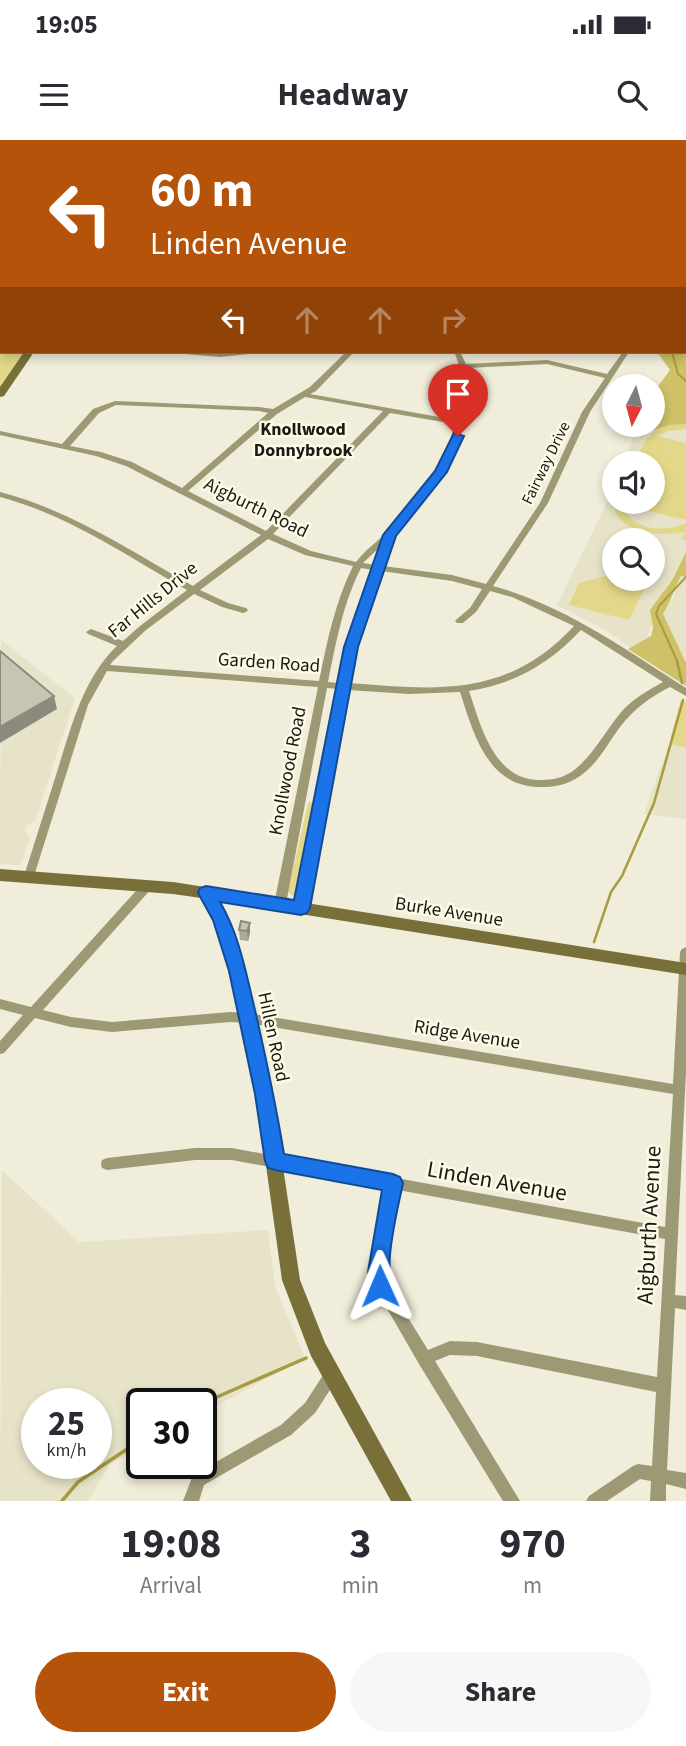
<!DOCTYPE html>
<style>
:root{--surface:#fff;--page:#f7f7f7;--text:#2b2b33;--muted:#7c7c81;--accent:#b45309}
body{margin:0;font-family:"Source Sans 3",sans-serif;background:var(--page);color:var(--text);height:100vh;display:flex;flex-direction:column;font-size:26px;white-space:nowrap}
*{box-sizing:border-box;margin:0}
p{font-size:23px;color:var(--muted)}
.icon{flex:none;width:38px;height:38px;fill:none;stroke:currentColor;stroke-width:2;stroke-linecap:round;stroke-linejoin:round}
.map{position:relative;height:1361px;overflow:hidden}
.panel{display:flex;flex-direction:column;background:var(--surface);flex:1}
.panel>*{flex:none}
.top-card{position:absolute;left:0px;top:0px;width:686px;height:214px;box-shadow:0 4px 10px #0003;background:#b45309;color:#fff;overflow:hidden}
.needle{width:46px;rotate:186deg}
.controls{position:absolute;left:602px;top:234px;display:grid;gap:14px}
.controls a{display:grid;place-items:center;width:63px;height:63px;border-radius:50%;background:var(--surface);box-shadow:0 4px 10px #0003;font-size:35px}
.speed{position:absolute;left:21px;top:1248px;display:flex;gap:14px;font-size:35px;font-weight:700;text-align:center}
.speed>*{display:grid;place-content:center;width:91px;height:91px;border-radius:50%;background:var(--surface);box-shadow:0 4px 10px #0003;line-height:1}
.speed small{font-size:18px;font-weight:400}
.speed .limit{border:4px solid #111;border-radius:10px;background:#fff;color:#111}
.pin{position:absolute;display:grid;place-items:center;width:60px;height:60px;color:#fff;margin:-72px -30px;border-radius:50% 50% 50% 0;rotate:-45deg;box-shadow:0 0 7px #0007}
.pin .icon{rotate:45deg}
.me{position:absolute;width:77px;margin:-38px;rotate:359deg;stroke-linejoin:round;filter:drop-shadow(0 0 5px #0008)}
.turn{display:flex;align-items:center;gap:24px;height:147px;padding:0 35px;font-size:32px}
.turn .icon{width:91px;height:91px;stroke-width:2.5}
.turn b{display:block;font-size:49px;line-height:60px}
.lanes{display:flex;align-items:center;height:66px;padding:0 35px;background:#0003;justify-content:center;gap:35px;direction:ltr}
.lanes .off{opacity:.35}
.eta{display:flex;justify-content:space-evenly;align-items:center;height:119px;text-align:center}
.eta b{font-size:42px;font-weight:700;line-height:49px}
.primary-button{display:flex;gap:14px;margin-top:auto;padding:14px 35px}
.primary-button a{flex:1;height:80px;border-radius:42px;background:var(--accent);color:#fff;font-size:28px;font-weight:700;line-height:80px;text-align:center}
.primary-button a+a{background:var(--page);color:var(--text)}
.status{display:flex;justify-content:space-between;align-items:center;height:49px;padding:0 35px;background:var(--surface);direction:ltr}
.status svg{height:19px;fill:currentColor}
header{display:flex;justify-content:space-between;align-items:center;height:91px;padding:0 35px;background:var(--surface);font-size:32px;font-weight:700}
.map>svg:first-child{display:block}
.built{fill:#e7e3c8;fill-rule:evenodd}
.green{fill:#e3d889}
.forest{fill:#cec167}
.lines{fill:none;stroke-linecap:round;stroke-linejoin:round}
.stream-far2{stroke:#a99b40;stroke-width:2}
.stream-far1{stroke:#a99b40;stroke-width:2.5}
.stream{stroke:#a99b40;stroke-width:3.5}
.street{fill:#9e9975;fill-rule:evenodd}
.secondary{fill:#797039;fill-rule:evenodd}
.wall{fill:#aba999}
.shaded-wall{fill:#8b8a7d}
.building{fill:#c7c5b2;stroke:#8b8a7d;stroke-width:2}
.route{fill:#1a73e8;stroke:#114b97;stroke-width:2}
.labels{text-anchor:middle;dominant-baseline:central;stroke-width:5;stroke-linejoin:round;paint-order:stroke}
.far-street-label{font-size:16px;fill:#1a1913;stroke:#fdfbe7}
.far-neighbourhood-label{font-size:18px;font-weight:bold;fill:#1a1913;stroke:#fdfbe7}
.street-label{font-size:19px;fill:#1a1913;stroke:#fdfbe7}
.near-street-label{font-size:23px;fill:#1a1913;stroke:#fdfbe7}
</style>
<div class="status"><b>19:05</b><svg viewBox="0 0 49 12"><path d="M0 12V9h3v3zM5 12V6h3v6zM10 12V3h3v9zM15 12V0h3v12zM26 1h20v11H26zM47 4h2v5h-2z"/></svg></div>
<header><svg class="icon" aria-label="menu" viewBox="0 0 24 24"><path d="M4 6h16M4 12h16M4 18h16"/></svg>Headway<svg class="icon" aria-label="search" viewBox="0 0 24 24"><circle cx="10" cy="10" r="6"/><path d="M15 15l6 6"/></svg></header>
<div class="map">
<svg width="686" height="1361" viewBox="0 0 686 1361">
<rect width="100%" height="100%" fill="#f0edda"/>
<path class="built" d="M686,277V529L663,474L674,457L678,441L653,481L648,494L655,507L645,517L603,489L557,465L614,348V362H653V324H624L637,285H653ZM614,401H653V439H614Z
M1,500L75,558L35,681L27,685L25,692L30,697L21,725L0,724Z
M669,604L686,608V679L644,674Z
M2,1030L79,1102L268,1090L275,1146L305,1218L201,1274V1264H142V1307L110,1324L88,1361H0ZM37,1264H96V1323H37Z"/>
<path class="green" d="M0,0H431V2H2V212H24L0,247Z
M686,284V289L668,291L658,296L686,303V380L623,365C630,391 666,393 686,383V400L682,399L685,392C662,397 613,394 614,361L653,362V324H633C648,296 651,284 686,284Z
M614,434V439H649L629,480L569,465L579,443Z
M681,560L686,562V608L669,604Z
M311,662L314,665L297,754L293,756L288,752L308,663Z"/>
<path class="forest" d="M657,212H686V284L669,285L654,290L646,285H653V253L670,230Z
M686,412V437L681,436C674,448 672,460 663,474L686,523V546L628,509L651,496L653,488L650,470L673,439Z"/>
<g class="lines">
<path class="stream-far2" d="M396,0L405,2
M672,212L678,234L686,241
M678,523L656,474L659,466L686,437"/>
<path class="stream-far1" d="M677,521L682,543
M594,802L611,752L622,736L654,663L683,560"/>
<path class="stream" d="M201,1264L306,1218
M62,1361L78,1342L142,1299"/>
<path class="street" d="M663,0H669L670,2H664Z
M684,2H686V6H684Z
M686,62V66L684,67V63Z
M684,93H686V97L684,98Z
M684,156H686V161H684Z
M181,212H253L249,214L220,217L185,214Z
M346,212H394L390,214H352L316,251L310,254L456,280C460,256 465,234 454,212H460L466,224L547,220L607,234L623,212H629L590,272L548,363L493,446C564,465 625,509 686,548V556L670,547C650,557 634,569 620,587C609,602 599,621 584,633C573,642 559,647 545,647C488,650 474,595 460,552L409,554L348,550L307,768L305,771H297L295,768L338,549L327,548L286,764L284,767H276L274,764L318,547L107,531L88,565L34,736L33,739H25L24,736C35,701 46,667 57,632C71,588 83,538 117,506L88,494L86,492L91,489L123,501L140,486L187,450C127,416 68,375 0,357V352C70,370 131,411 193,446L261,395L126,326L96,316L0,295V291L62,304L93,269L115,261L259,267L273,269L310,247ZM547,224L605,238L582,272L540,363L486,444L452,435L383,426C386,417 389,403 393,395C400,385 411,377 419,367C449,331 476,275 468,228ZM305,257L383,271L266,391L188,351L277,274ZM116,265L259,271L268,273L182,348L132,322L101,312L70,306L99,273ZM390,273L455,284C443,327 419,360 388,391C377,402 365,410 356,422L311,411L273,394ZM268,399L305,415L353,426C335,462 327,502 319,541L110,525L113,521L146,490L194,454L222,467L243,473L246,472L248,470L246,468L228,463L200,450ZM381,406L375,425L363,423ZM361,428L373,430L346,507L339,543L328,542C336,503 343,463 361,428ZM381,431L452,441L482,449L470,468L457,479L455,481L457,483H463L476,472L490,451L512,457L574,486C507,558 438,550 349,543L356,507ZM581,490L663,542C649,550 634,558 623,570C608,587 597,609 580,625C569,636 556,640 541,640C494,641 481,586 469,551C516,543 549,524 581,490Z
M148,741L152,742L153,745L152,748L43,870L71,877L112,882L230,872L248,873L673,944L680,812L682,809L686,807V932L675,1155L686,1156V1170L675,1168L667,1330L686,1333V1349L666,1344V1361H650L651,1341L640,1339L607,1361H586L589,1356L633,1326L638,1324L652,1326L656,1252L477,1216L450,1215L435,1221L520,1361H503L419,1224L374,1146C368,1112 378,1081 385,1048L232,1020H195L107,1030L102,1028L101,1024L102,1020L107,1018L195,1008H232L665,1087L673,954L248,883L230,882L112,892L71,887L35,878L4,913L0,914V901L23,875L0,869V859L31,867L144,742ZM398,1050L665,1099L657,1237L477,1202L450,1201L428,1210L387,1144C381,1112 391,1081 398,1050Z
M332,1227L337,1229L339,1234L337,1239L315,1273L291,1295L204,1345L199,1361H183L193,1335L281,1285L305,1263L327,1229Z"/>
<path class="secondary" d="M684,38H686V42H684Z
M24,212H34L4,256L0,257V247Z
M0,729L173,742L686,823V835L217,761L236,796L256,878L272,954L300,1140L325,1203L412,1361H391L311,1216L282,1140L256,954L240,878L220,796L201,758L173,754L0,741Z"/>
</g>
<path class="wall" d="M250,783V792L248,801L240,800L239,790Z"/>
<path class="shaded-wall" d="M54,556L57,569L0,603V587Z
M250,783V792L248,801L247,791Z"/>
<path class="building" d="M0,511L54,556L0,587Z
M241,781L250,783L247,791L239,790Z"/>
<path class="route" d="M454,293L464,296L447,332L396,396L358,507L310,768L307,773L301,775L220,762C239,794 246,833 255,870C266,918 276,966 284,1014L393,1034L400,1037L403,1043C398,1067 392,1091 390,1115C388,1128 393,1142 388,1154L380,1156L373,1154L368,1132L382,1050L275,1030L268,1028L265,1021L255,954L229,831L213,780L198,753L200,748L206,746L294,760L344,507L383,395L435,331Z"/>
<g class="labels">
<g class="far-street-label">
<text transform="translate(546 323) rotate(-64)">Fairway Drive</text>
</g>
<g class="far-neighbourhood-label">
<text x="303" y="289">Knollwood<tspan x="303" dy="21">Donnybrook</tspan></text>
</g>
<g class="street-label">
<text transform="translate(256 368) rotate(26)">Aigburth Road</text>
<text transform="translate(153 460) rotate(-39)">Far Hills Drive</text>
<text transform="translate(269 523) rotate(4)">Garden Road</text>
<text transform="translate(288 631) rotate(-79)">Knollwood Road</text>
<text transform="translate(449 772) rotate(9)">Burke Avenue</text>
<text transform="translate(467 895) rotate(9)">Ridge Avenue</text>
<text transform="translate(273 897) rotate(78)">Hillen Road</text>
</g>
<g class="near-street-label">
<text transform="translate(497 1041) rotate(10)">Linden Avenue</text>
<text transform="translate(649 1085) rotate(-87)">Aigburth Avenue</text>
</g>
</g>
</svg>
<div class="controls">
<a><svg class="needle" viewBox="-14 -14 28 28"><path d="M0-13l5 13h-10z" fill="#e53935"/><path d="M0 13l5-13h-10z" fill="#7c7c81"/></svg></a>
<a><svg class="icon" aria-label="sound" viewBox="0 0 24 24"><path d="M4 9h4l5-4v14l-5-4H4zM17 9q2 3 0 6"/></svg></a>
<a><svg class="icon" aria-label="search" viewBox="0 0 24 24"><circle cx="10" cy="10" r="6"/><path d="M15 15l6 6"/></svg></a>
</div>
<div class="speed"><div>25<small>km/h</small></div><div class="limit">30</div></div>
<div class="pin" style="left:458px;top:296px;background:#d93025"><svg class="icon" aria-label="arrive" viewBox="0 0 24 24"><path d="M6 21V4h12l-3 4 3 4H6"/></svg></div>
<svg class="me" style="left:380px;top:1146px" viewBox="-20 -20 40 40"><path d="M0-17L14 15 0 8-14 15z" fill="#1a73e8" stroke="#fff" stroke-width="4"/></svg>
<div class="top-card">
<div class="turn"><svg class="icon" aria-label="left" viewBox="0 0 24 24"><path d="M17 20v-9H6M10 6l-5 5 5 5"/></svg><div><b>60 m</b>Linden Avenue</div></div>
<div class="lanes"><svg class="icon" aria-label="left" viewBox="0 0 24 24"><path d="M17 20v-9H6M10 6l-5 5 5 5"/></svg><svg class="icon off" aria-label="ahead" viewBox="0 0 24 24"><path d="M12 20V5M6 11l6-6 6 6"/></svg><svg class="icon off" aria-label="ahead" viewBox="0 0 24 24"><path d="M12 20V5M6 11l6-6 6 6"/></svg><svg class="icon off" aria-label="right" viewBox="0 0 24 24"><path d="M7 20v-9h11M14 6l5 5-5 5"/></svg></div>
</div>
</div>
<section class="panel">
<div class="eta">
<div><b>19:08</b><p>Arrival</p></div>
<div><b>3</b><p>min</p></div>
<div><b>970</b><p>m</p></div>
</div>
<div class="primary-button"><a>Exit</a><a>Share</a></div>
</section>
